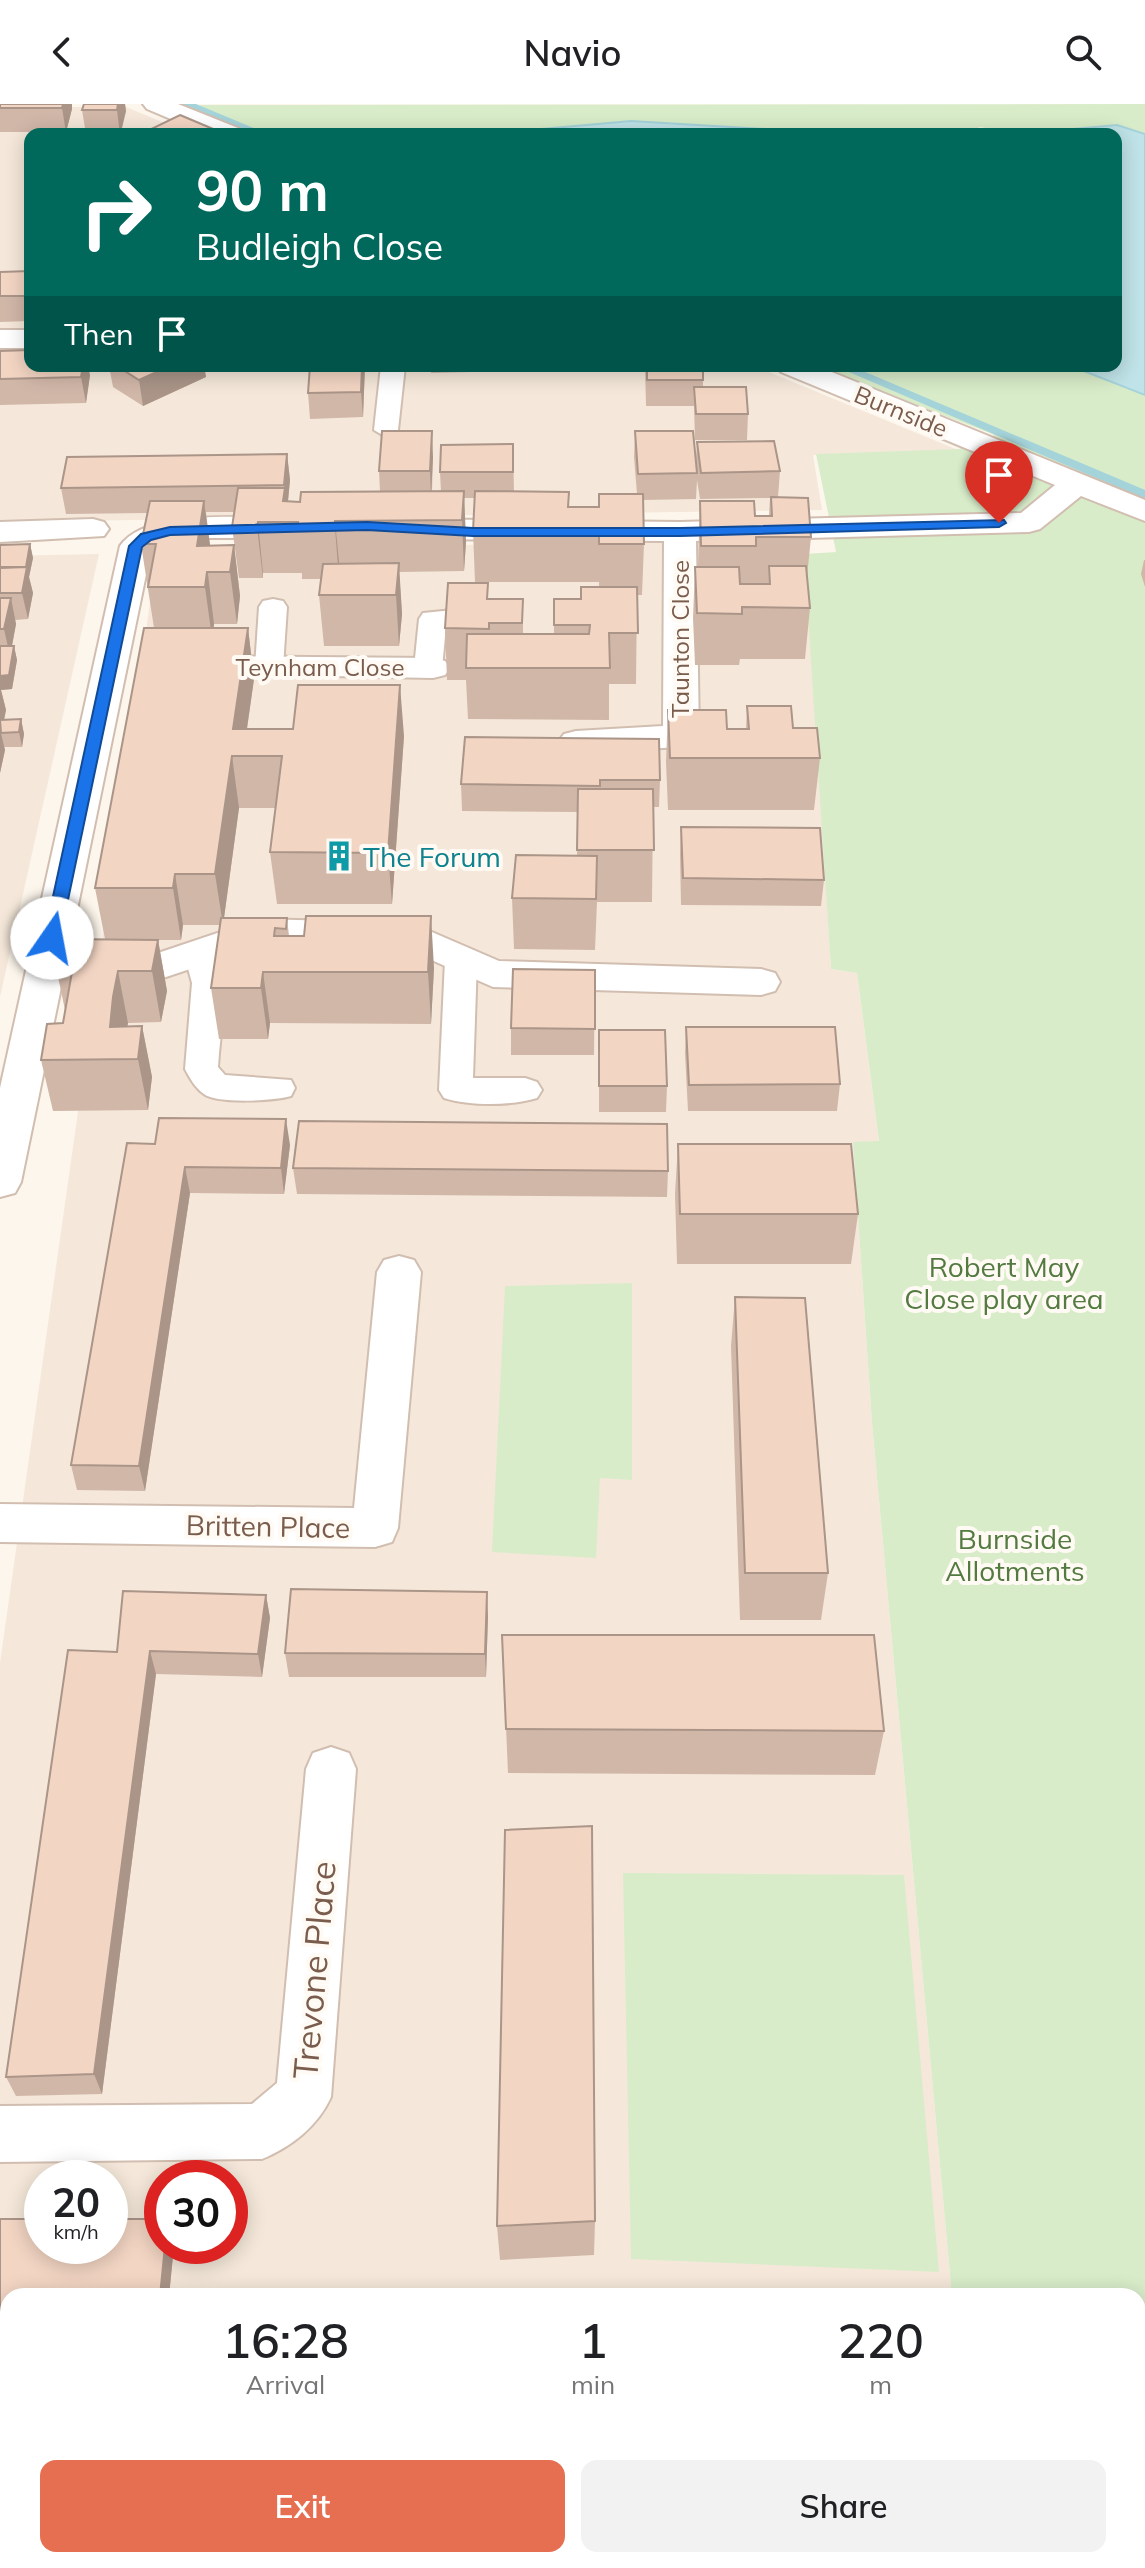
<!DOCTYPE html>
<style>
:root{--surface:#fff;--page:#f2f2f2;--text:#202124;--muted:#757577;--accent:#e76f51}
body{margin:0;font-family:Mulish,sans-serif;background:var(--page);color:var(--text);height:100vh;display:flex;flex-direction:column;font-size:30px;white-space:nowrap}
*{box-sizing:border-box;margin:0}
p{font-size:26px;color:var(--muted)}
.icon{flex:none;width:44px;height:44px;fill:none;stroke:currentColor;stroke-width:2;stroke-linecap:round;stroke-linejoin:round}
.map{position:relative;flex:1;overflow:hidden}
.sheet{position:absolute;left:0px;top:2184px;width:1146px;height:280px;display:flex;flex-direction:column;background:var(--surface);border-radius:24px 24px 0 0;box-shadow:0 4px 20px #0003}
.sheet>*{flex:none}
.top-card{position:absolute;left:24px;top:24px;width:1098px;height:244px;border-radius:16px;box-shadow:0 4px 20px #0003;background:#00695c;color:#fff;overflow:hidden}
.speed{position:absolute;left:24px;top:2056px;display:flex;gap:16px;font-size:40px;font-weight:700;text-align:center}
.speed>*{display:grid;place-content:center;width:104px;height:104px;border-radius:50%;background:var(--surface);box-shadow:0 4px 20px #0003;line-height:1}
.speed small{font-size:20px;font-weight:400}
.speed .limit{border:12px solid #d22;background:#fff;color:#111}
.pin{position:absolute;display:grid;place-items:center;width:68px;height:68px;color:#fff;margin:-82px -34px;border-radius:50% 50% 50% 0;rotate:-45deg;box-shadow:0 0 8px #0007}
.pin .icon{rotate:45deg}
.me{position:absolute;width:88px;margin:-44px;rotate:12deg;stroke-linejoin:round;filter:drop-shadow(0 0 6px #0008)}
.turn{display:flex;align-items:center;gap:28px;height:168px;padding:0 40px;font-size:36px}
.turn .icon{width:104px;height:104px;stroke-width:2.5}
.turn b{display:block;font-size:56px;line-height:68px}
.then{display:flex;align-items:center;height:76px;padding:0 40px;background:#0003;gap:16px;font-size:30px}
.eta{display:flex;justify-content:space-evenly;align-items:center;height:136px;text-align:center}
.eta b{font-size:48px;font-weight:600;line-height:56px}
.button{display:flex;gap:16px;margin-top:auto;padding:16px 40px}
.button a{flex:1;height:92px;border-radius:16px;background:var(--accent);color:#fff;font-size:32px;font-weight:600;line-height:92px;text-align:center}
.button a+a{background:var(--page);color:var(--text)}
header{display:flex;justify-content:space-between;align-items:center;height:104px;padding:0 40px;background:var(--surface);font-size:36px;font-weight:600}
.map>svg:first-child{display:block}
.residential{fill:#f5e8da;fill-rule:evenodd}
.green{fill:#d8ecc9}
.water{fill:#bfe3e8;stroke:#a5d3da;stroke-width:2}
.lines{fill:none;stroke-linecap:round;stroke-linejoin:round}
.stream{fill:#a5d3da;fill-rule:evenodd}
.service-casing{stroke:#d1beb0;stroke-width:4}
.minor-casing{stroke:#d1beb0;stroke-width:4}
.service{fill:#fff;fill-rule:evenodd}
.minor{fill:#fff;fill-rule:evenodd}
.wall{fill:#d1b7a8}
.shaded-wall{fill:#aa9588}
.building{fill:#f3d5c3;stroke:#aa9588;stroke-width:2}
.route{fill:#1a73e8;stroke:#114b97;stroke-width:2}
.labels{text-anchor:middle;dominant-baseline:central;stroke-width:8;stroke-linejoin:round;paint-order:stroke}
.far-street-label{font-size:24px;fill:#7a5c4d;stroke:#fffaf3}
.culture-label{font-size:28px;fill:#0d838f;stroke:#fffaf3;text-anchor:start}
.park-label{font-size:28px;fill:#537a41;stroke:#fffaf3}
.street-label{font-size:28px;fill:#7a5c4d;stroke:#fffaf3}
.near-street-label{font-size:34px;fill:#7a5c4d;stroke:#fffaf3}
</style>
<header><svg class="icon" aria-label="back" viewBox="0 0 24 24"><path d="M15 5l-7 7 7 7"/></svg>Navio<svg class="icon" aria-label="search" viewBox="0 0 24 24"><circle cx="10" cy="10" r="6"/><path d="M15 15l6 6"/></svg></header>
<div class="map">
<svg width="1145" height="2464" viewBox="0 0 1145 2464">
<rect width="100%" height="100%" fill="#fdf6ec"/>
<path class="residential" d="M0,3H126L191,30H30V262H754L958,346L813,351L822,406L0,418Z
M805,432L831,865L857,869L879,1038H853L872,1319L952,2192H8V2456H976L977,2464H0V1559L157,449ZM42,2074H110V2142H42ZM162,2074H230V2142H162Z
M99,450L0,893V452Z"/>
<path class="green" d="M1145,0V30L1117,21L1018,30L980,23L965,30H849L781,25L249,30L199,1Z
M815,262H1071L1145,291V2464H977L976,2456H1138V2192H952L872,1319L853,1038L879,1037L857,869L831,865L804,450L836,448L816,350L959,345L995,331Z
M632,1179V1376L600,1374L596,1454L492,1448L505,1182Z
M623,1769L904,1771L939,2168L631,2155Z
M231,2456H691L692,2464H231Z"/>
<path class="water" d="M631,17L849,30H519L520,27Z
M1117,21L1145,30V291L1071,262H1116V30H1018Z"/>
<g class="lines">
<path class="stream" d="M182,0H196L268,30H253Z
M835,262H851L1145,386V395Z"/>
<g class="service-casing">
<path id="service" d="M381,262H405L398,326L386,333L374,326Z
M273,495L283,497L287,503L283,563L279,569H259L255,563L259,503L263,497Z
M493,502L503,504L507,510L503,516L446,522L442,564L438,570H418L414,564L419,515L423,509Z
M200,839L211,842C232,877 220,924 218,963L225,971L291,976L295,984L291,992C275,997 216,1000 204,990C196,985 189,973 185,965L192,879L184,850L189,842Z
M461,845L472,848L477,856L473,974H525L537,978L542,986L537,994C511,1002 470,1002 444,994L439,986L445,856L450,848Z
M792,2456H842V2464H792Z"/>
</g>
<g class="minor-casing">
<path id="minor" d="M143,0H178L238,24L242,30H206L147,5Z
M0,226H30V244H0Z
M776,262H817L1145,396V417L1081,392L1040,425L1029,428L696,437L699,632L693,640L681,643L576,649L564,646L558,638L564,630L576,627L663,622L664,437L405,435L394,432L389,425L394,418L405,415L680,418L1021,409L1055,381L781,268Z
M256,413L304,417L309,424L304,431L293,434H188L151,446L21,1078L15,1089L0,1093V984L120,442C143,409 219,413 256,413Z
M93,415L104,418L109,425L104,432L0,438V418Z
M193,552L433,554L445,557L450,564L445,571L433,574L181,569L176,562L181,555Z
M259,815L411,819L499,857L761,865L775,869L780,878L775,887L761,891L493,883L404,844L385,842L262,841L157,876H104L90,872L85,863L90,854L104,850H155Z
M399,1152L414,1156L421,1168L398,1424L392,1438L375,1443L0,1438V1400L354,1404L377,1168L384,1156Z
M331,1643L349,1649L356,1665L331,1993C318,2022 291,2043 262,2055L0,2058V2002L252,2000L277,1979L306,1665L313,1649Z"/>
</g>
<use href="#service" class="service"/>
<use href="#minor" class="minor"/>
</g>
<path class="wall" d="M0,0H72V5L66,28H0Z
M84,0H125L126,7L121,30H86L82,6Z
M30,167V217L0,218V168Z
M0,247L90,271L86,299L0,301Z
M109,262H204L206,273L143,302L113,283Z
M310,262H365L363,313L310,315L308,289Z
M431,262H513V267L431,269Z
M645,262H703V283L748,310L747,336H695L694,302H646Z
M635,327L696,354L697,338L780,367L778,393L811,433L807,473L810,504L805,555H740L739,561H695L693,514L695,463H698L700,397L755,412H769L770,394L700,395L697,376L696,395L643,396L644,440L642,491H637L636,580H609V616L468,615L466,576H447L445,524L488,495H523V530H554V495H581L599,483V478H475L473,427L475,394H464L466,438L464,467L399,468L402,510L399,542H324L319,491L321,475H302V469H263V474H239L232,423L235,408H206L210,442L234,441L240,492L237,520H214V524H248L254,575L247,625L404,632L392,800H277L270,748L276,704H239L224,814H287L289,832L434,864L431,920L270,919L268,935H219L211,884L220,821H183L181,836H158L167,887L161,918L128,919L127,922H142L152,973L148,1006L53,1007L41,956L63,919L65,906L57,868L105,835L95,784L154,524L141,440L147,409L66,410L61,384L287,350L290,376L288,397L300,398L380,388L379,367L433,353L432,388H441L440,368L513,340L514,388L569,403H599L637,390L634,353Z
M30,440L33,454L29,473L33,489L28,515L15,516L16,520L12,542H14L17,556L12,585L1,586L6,606L4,616L21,615L24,630L22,643H4L5,646L0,669V441Z
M1144,456H1145V483L1141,470Z
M747,602L793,624L820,654L814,706H668L666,658L668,606L727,625H746Z
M465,633L660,676L659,703H653L652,798H597L595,846L514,845L512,794L577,752L578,708L462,707L461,680Z
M681,723L824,776L821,802L681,801L680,750Z
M595,866L594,951H511V924Z
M686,923L840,980L837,1007H688L685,949Z
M599,926L667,982L666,1008H599Z
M155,1040L290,1041L284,1090L190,1089L145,1387L77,1386L71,1361Z
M678,1040L858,1110L851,1160H677L675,1090Z
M293,1064L668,1067L667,1093L297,1090Z
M735,1193L828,1469L821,1516H740L731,1242Z
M266,1491L270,1514L262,1573L156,1570L102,1990L16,1992L6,1973L117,1548Z
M488,1512L486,1573H289L285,1549Z
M502,1531L884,1627L875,1671L508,1669Z
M0,2115L162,2142H174L169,2192H8L7,2417H0Z
M595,2117L594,2151L500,2156L497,2122Z"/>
<path class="shaded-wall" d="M63,0H72V5L66,28L62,4Z
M118,0H125L126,7L120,30L117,6Z
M83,262H88L90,271L86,299L81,273Z
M170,262H204L206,273L143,302L139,276Z
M362,262H365L363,313L361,288Z
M432,327L433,353L431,393L430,367Z
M287,350L290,376L287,407L283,397Z
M464,387L466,438L464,467L462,416Z
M204,397L211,448L208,470L214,520L212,534L205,483L197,442Z
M335,417L340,468L339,475L335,424Z
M258,418L263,469V474L257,423Z
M30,440L33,454L29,473L33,489L28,515L22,489Z
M234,441L240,492L237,520L230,468Z
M399,459L402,510L399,542L396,491Z
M11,494L16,520L10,552L4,525Z
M248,524L254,575L243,652L233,625Z
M14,542L17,556L12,585L1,586L6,606L2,626L0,617V572Z
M400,581L404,632L392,800L388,749Z
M21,615L24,630L22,643L19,628Z
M0,625L5,646L0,669Z
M232,652L239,704L223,821L215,770Z
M175,770L183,821L181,836L173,784Z
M431,812L434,864L431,920L428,868Z
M158,836L167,887L161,918L152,867Z
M118,867L128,919L123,945L110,923L113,893Z
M263,868L270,919L268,935L261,884Z
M142,922L152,973L148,1006L138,955Z
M286,1015L290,1041L284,1090L281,1064Z
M185,1063L190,1089L145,1387L139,1362Z
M487,1488L488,1512L486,1573L485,1550Z
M266,1491L270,1514L262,1573L258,1550Z
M150,1547L156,1570L102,1990L94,1970Z
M165,2142H174L169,2192H160Z
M8,2320V2409L7,2417L0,2407V2378Z"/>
<path class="building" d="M0,0H63L62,4H0Z
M84,0H118L117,6H82Z
M180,11L225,30H151L145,28Z
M30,167V192H0V168Z
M30,246V262H83L81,273L0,275V247Z
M117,262H170L139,276Z
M310,262H362L361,288L308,289Z
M647,262H703V276H647Z
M694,283H746L748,310H696Z
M382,327H432L430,367H379Z
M635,327H693L697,369L638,370Z
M774,337L780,367L701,369L697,338Z
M513,340V368H440L441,341Z
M287,350L284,381L61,384L67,353Z
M238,384H285L283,397L300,398L301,388L464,387L462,416L335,417V424H297L298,418H258L257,423H232Z
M475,387L569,388L568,403H599V390H643L644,440H599V427H473Z
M771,393L808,394L811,433H756V442H701L700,397H754L755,412H772Z
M150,397H204L197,442L234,441L230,468H207L205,483H148L156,440H141Z
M30,440L26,463L0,464V441Z
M399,459L396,491H319L323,460Z
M769,462H806L810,504L742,503V510L697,509L695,463H739L740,480H770Z
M0,463H27L22,489H0Z
M448,479H488L487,495H523L522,519H489V525L445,524Z
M581,483H637L638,529H609L610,564H466L467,530H589L590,521H554V495H581Z
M0,494H11L4,525H0Z
M144,524H248L233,625H293L298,581H400L388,749L270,748L282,652H232L215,770H175L173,784H95Z
M0,542H14L9,571L0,572Z
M747,602H791L793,624H817L820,654H670L668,606H726L727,625H749Z
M21,615L19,628L1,629L0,616Z
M465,633L659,635L660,676H600V682L461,680Z
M578,685H653L654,746H577Z
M681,723L820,724L824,776L683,774Z
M516,751L597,752L596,795L512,794Z
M306,812H431L428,868H263L261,884H211L221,814H287L286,825L275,824L274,832H304Z
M64,835L158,836L152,867H118L113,893L110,923L142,922L138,955L41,956L47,920L63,919L72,868H57Z
M513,865L595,866V925L511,924Z
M686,923H835L840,980L689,981Z
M599,926H665L667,982H599Z
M159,1014L286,1015L281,1064L185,1063L139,1362L71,1361L127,1039L155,1040Z
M299,1017L667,1020L668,1067L293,1064Z
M678,1040H851L858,1110H680Z
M735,1193L805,1194L828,1469H745Z
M291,1485L487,1488L485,1550L285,1549Z
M123,1487L266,1491L258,1550L150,1547L94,1970L6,1973L68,1546L117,1548Z
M502,1531H874L884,1627L506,1625Z
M592,1722L595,2117L497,2122L505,1726Z
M0,2115H42V2142H110V2115H162V2142H165L160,2192H8V2320L0,2378Z"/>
<path class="route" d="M1004,416L1006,419L999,423L680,432H473L367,426L170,431L151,436L142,443L60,834L52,839L44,834L129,442L141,430L170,423L367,418L473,424H680Z"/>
<defs>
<g id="building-bare" transform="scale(2.4)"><path d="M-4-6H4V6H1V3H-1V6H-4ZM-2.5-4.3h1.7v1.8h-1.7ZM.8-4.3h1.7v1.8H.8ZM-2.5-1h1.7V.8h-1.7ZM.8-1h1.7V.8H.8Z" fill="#0f9aa8" stroke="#fffaf3" stroke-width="2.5" paint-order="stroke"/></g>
</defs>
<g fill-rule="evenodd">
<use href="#building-bare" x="339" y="752"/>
</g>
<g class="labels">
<g class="far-street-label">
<text transform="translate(901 307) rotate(22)">Burnside</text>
<text transform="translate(680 535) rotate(-90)">Taunton Close</text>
<text x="320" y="563">Teynham Close</text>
</g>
<g class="culture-label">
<text x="363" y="752">The Forum</text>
</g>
<g class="park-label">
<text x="1004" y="1162">Robert May<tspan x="1004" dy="32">Close play area</tspan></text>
<text x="1015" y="1434">Burnside<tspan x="1015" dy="32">Allotments</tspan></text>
</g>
<g class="street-label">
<text transform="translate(268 1422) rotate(1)">Britten Place</text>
</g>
<g class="near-street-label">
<text transform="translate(314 1866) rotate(-85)">Trevone Place</text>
</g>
</g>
</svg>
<div class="speed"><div>20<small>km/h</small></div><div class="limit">30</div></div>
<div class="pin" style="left:999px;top:419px;background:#d93025"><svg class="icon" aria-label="arrive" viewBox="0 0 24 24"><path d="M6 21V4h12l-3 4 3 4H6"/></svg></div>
<svg class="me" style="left:52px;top:834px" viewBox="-20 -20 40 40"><circle r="19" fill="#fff"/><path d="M0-13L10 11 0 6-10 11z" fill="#1a73e8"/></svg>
<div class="top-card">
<div class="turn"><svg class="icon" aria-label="right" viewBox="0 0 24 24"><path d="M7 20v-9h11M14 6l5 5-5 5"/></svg><div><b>90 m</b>Budleigh Close</div></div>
<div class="then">Then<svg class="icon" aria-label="arrive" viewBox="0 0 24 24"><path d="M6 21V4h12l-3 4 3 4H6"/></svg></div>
</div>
<section class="sheet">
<div class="eta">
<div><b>16:28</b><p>Arrival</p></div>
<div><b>1</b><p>min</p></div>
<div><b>220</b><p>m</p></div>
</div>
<div class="button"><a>Exit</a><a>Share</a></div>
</section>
</div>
